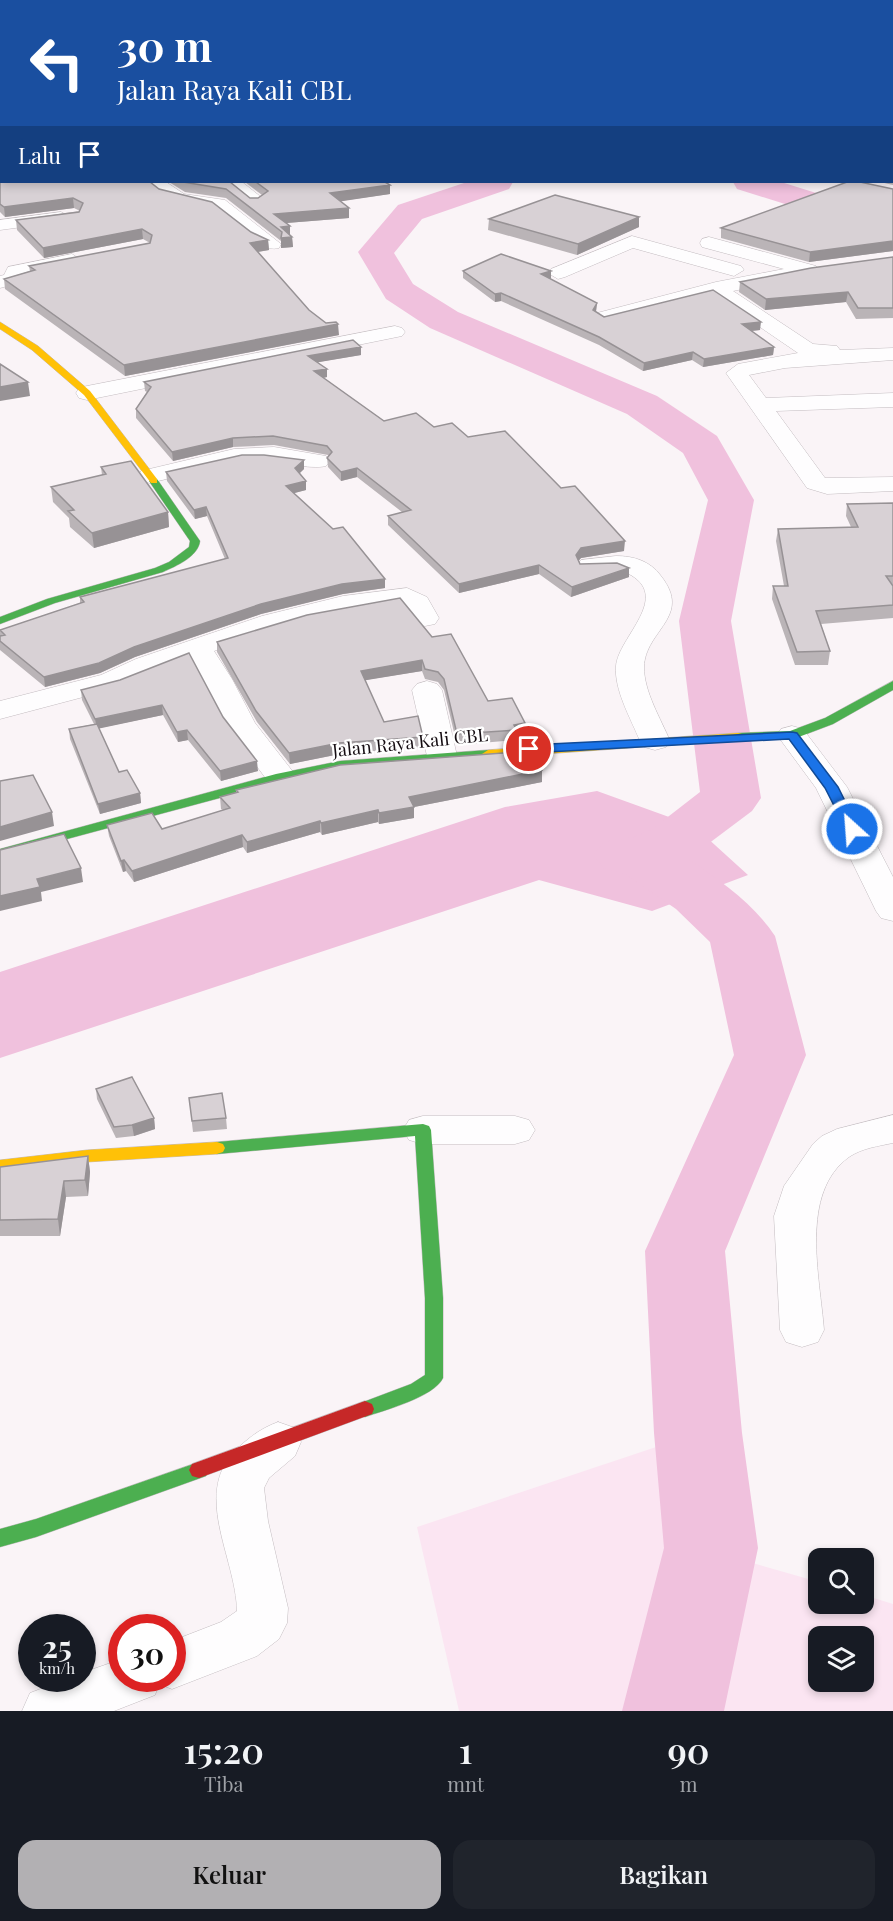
<!DOCTYPE html>
<html lang="id">
<style>
:root{--surface:#171b24;--page:#20242c;--text:#f1f3f6;--muted:#9ea1a6;--accent:#b2b0b3}
body{margin:0;font-family:"Playfair Display",serif;background:var(--page);color:var(--text);height:100vh;display:flex;flex-direction:column;font-size:22px;white-space:nowrap}
*{box-sizing:border-box;margin:0}
p{font-size:20px;color:var(--muted)}
.icon{flex:none;width:33px;height:33px;fill:none;stroke:currentColor;stroke-width:2;stroke-linecap:round;stroke-linejoin:round}
.map{position:relative;height:1711px;overflow:hidden}
.sheet{display:flex;flex-direction:column;background:var(--surface);flex:1}
.sheet>*{flex:none}
.hud{position:absolute;left:0px;top:0px;width:894px;height:183px;box-shadow:0 3px 9px #0003;background:#1a4fa0;color:#fff;overflow:hidden}
.controls{position:absolute;left:808px;top:1548px;display:grid;gap:12px}
.controls a{display:grid;place-items:center;width:66px;height:66px;border-radius:12px;background:var(--surface);box-shadow:0 3px 9px #0003;font-size:30px}
.speed{position:absolute;left:18px;top:1614px;display:flex;gap:12px;font-size:30px;font-weight:700;text-align:center}
.speed>*{display:grid;place-content:center;width:78px;height:78px;border-radius:50%;background:var(--surface);box-shadow:0 3px 9px #0003;line-height:1}
.speed small{font-size:15px;font-weight:400}
.speed .limit{border:9px solid #d22;background:#fff;color:#111}
.pin{position:absolute;display:grid;place-items:center;width:51px;height:51px;color:#fff;margin:-26px;border:3px solid #fff;border-radius:50%;box-shadow:0 2px 6px #0007}
.me{position:absolute;width:66px;margin:-33px;rotate:334deg;stroke-linejoin:round;filter:drop-shadow(0 0 4px #0008)}
.turn{display:flex;align-items:center;gap:21px;height:126px;padding:0 18px;font-size:27px}
.turn .icon{width:78px;height:78px;stroke-width:2.5}
.turn b{display:block;font-size:42px;line-height:51px}
.then{display:flex;align-items:center;height:57px;padding:0 18px;background:#0003;gap:12px;font-size:22px}
.eta{display:flex;justify-content:space-evenly;align-items:center;height:102px;text-align:center}
.eta b{font-size:36px;font-weight:600;line-height:42px}
.primary-button{display:flex;gap:12px;margin-top:auto;padding:12px 18px}
.primary-button a{flex:1;height:69px;border-radius:18px;background:var(--accent);color:#111;font-size:24px;font-weight:600;line-height:69px;text-align:center}
.primary-button a+a{background:var(--page);color:var(--text)}
.map>svg:first-child{display:block}
.green{fill:#fbe5f2;fill-rule:evenodd}
.water{fill:#f0c1dd}
.lines{fill:none;stroke-linecap:round;stroke-linejoin:round}
.river{fill:#f0c1dd;fill-rule:evenodd}
.street-casing{stroke:#c3bcc0;stroke-width:1}
.fast-casing{stroke:#c3bcc0;stroke-width:1}
.slow-casing{stroke:#c3bcc0;stroke-width:1}
.jam-casing{stroke:#c3bcc0;stroke-width:1}
.street{fill:#fefdfe;fill-rule:evenodd}
.fast{fill:#4caf50;fill-rule:evenodd}
.slow{fill:#ffc107;fill-rule:evenodd}
.jam{fill:#c62828;fill-rule:evenodd}
.wall{fill:#bab4b7}
.shaded-wall{fill:#979295}
.building{fill:#d8d1d5;stroke:#979295;stroke-width:1.5}
.route{fill:#1a73e8;stroke:#114b97;stroke-width:1.5}
.labels{text-anchor:middle;dominant-baseline:central;stroke-width:4.5;stroke-linejoin:round;paint-order:stroke}
.street-label{font-size:18px;fill:#150d12;stroke:#fff}
</style>
<div class="map">
<svg width="893" height="1711" viewBox="0 0 893 1711">
<rect width="100%" height="100%" fill="#faf4f7"/>
<path class="green" d="M698,1433L711,1551L819,1582V1604H864V1595L893,1604V1711H675L691,1638L673,1711H459L417,1527ZM819,1636H864V1682H819Z"/>
<path class="water" d="M597,791L694,826L748,875L652,911L539,880L0,1058V972L505,807Z"/>
<g class="lines">
<path class="river" d="M837,0H861L862,2H837Z
M892,24H893V40H892Z
M893,68V85H892V68Z
M467,182H513L509,189L422,219L394,253L413,284L458,312L657,396L717,436L754,500L731,621L761,798L752,811L688,859C720,880 754,904 775,936L806,1055L725,1251L742,1433L758,1548L724,1711H622L664,1548L654,1433L645,1251L734,1055L710,942L676,909L625,874L603,868L594,855L603,842L634,837L651,830L700,792L679,621L708,500L683,453L627,414L430,328L386,299L358,252L398,205Z
M733,182H781L893,217V238L737,189Z"/>
<g class="street-casing">
<path id="street" d="M15,0H28L29,2H16Z
M0,19H2V28H0Z
M892,37H893V45H892Z
M146,182H166L184,194L225,200L281,244L279,248C254,254 235,216 213,209C188,200 165,209 146,182Z
M224,182H242L266,201L257,206L251,205Z
M61,212L70,217L67,221L0,230V220Z
M632,236L741,266L744,270L734,276L633,248L565,277L558,279L548,273L551,269Z
M709,237L816,266L819,270L816,274L733,291L813,344L837,346L840,350L893,348V360L785,368L749,375L766,398L893,393V407L776,411L825,478L893,477V491L827,494L807,488L726,373L738,364L798,353L713,295L604,323L597,321L594,317L597,313L716,282L784,269L702,247L700,243L702,239Z
M72,254L81,260L79,264L23,275L19,283L0,288V276L4,275L8,267Z
M395,326L402,328L405,332L402,336L87,400L79,398L76,393L79,388L87,386Z
M274,447L326,456L330,461L326,466C311,470 277,461 256,461C220,463 185,475 150,483L141,481L138,476L141,471L234,449Z
M616,556C634,556 650,561 661,576C693,617 645,630 644,667C644,692 661,719 670,741L666,747L655,750L644,747L640,741C631,719 614,690 616,666C618,637 674,596 627,573C614,567 595,575 581,572L577,566L581,560Z
M407,588L427,597L439,618L435,624L425,626L415,624L402,605C332,613 280,628 214,651L232,679L255,723L297,777L292,784L281,786L270,784L226,725L191,659L121,687L0,719V701L101,675L136,659L262,616L343,596Z
M427,681L437,684L442,690L457,756L453,763L442,765L431,763L427,756L412,690L417,684Z
M792,726L803,729L847,787L893,877V921L881,918L876,911L816,788L777,735L781,729Z
M893,1115V1143C879,1146 862,1148 849,1157C799,1193 820,1277 824,1330L818,1342L802,1347L786,1342L780,1330L774,1216L784,1186L813,1144L822,1136L837,1129Z
M423,1116H515L529,1120L535,1130L529,1140L515,1144H423L409,1140L403,1130L409,1120Z
M278,1422L295,1428L301,1442L295,1456L269,1478L264,1488L268,1521L288,1608L287,1623L279,1639L257,1656L172,1689L159,1684L155,1695L114,1711H22L30,1693L69,1678H82V1673L122,1659V1678H172V1641L221,1622L237,1611C236,1557 190,1491 239,1447C251,1436 262,1428 278,1422Z"/>
</g>
<g class="fast-casing">
<path id="fast" d="M154,478L157,479L200,541C198,557 176,566 163,572L55,603L0,624V617L47,599L155,568L169,562L189,547L190,541L149,481Z
M893,681V690L833,724L796,738L738,741L732,737L738,733L790,731L825,718Z
M488,750L492,751L494,754L492,757L340,769L283,781L0,857V849L276,774L340,761Z
M423,1124L429,1126L431,1130L443,1298V1378C434,1397 385,1410 365,1417L358,1414L356,1409L358,1404L411,1384L425,1375V1298L415,1136L217,1154L211,1152L209,1148L211,1144L217,1142Z
M199,1462L206,1464L209,1470L206,1476L36,1537L0,1547V1529L36,1519Z"/>
</g>
<g class="slow-casing">
<path id="slow" d="M0,322L38,346L90,391L157,479V483H151L84,395L32,350L0,329Z
M738,733L742,734L744,737L742,740L488,758L482,754L488,750Z
M217,1142L223,1144L225,1148L223,1152L217,1154L87,1162L0,1172V1160L87,1150Z"/>
</g>
<g class="jam-casing">
<path id="jam" d="M365,1401L372,1404L374,1409L372,1414L199,1478L192,1476L189,1470L192,1464Z"/>
</g>
<use href="#street" class="street"/>
<use href="#fast" class="fast"/>
<use href="#slow" class="slow"/>
<use href="#jam" class="jam"/>
</g>
<path class="wall" d="M252,0H825L829,2H255Z
M0,156L159,189L268,240L269,250L258,252L309,310L339,335L125,376L5,289L4,279L30,271L29,266L150,243L143,239L44,258L17,230L16,220L80,211L74,208L5,217L0,212Z
M892,162L893,185L880,182H892Z
M169,182H230L250,198H258L262,195L245,182H385L390,194L340,201L349,208V218L286,223L290,226V235L292,237L293,247L281,248V241L226,198L185,192Z
M893,189V251L809,262L721,238V228Z
M489,219L639,227L577,255L488,230Z
M893,257V318L856,319L846,302L765,310L739,292L740,282Z
M463,271L551,278L550,279L597,303L596,312L604,317L760,330L751,331L774,347L773,355L703,367L692,360L643,371L599,345L501,301L495,302L463,278Z
M361,347V355L318,362L327,377L323,378L384,421L434,427L468,437L561,488L624,551L581,558L578,561L580,564L629,568V577L571,597L539,574L459,593L388,525V516L402,512L357,477L341,481L328,467L327,458L329,456L328,455L274,445L233,447L173,461L136,418V409L147,392L145,391L144,382Z
M101,467L168,512L169,527L94,548L70,527L69,518L53,502L51,487L102,475Z
M304,469L299,473L306,481V490L294,493L385,579V588L343,594L261,614L135,657L100,673L45,687L0,650V630L80,603V597L225,559L207,516L195,519L167,481L166,472Z
M893,503V618L821,624L830,651L828,665H795L772,599L773,586H784L776,541L778,529L851,527L846,516L847,504Z
M432,637L488,701L525,723V734L517,735V740L457,745L444,690L438,682L425,679L422,671L365,680L384,722L423,737V747L340,754L290,764L257,722L217,652V642Z
M81,690L223,717L258,771L221,781L188,740L178,742L163,715L99,728L119,772L140,793L141,803L100,814L70,739L69,729L94,724L82,700Z
M542,770V782L414,807V818L379,824L378,822L322,835L320,832L247,853L243,847L134,882L126,871L123,872L109,836L107,825L162,829L223,810L221,809L220,797L236,793V790Z
M96,1089L154,1118L155,1129L134,1136L116,1138L97,1099Z
M189,1098L226,1118L227,1129L193,1132Z
M88,1156L90,1172L88,1196L66,1197L60,1236H0V1167Z"/>
<path class="shaded-wall" d="M1,94L2,103L0,104V95Z
M390,185V194L330,203V193Z
M73,198L74,208L5,217L4,207Z
M349,208V218L274,224V214Z
M639,217V227L577,255L578,244Z
M290,226V236L281,227Z
M142,229L143,239L44,258L43,248Z
M292,237L293,247L281,248V238Z
M268,240L269,250L251,253L250,243Z
M893,241V251L809,262L810,252Z
M551,271V278L541,282V274Z
M848,292L846,302L765,310L766,299Z
M501,293V301L495,302V294Z
M597,303L596,311L592,318L593,310Z
M761,322L760,330L741,332L742,324Z
M338,324L339,335L125,376L124,365Z
M361,347V355L308,364V356Z
M774,347L773,355L703,367L704,359Z
M693,352L692,360L643,371L644,363Z
M327,369V377L314,380V371Z
M28,382L30,396L0,401V387Z
M233,438V447L173,461L172,452Z
M304,460V469L296,477L295,468Z
M357,468V477L341,481V472Z
M306,481V490L287,495L286,486Z
M206,507L207,516L195,519L194,510Z
M168,512L169,527L94,548L92,533Z
M625,541L624,551L581,558L575,565L576,555L581,548Z
M539,565V574L459,593V584Z
M629,568V577L571,597L572,587Z
M385,579V588L343,594L261,614L135,657L100,673L45,687L44,677L261,604L342,584Z
M422,660V671L361,681V671Z
M162,705L163,715L97,729L95,719Z
M525,723V734L517,735V730L514,725Z
M187,730L188,740L178,742L177,732Z
M339,743L340,754L290,764L289,753Z
M257,761L258,771L221,781L220,771Z
M542,770V782L414,807V818L379,824V813L409,797Z
M140,793L141,803L100,814L98,804Z
M378,810V822L322,835L321,823Z
M52,812L54,826L0,841V827Z
M320,821V832L247,853V842Z
M242,835L243,847L134,882L132,871Z
M124,860L126,871L123,872L121,861Z
M81,868L83,882L41,892L42,901L0,911V896L37,879Z
M154,1118L155,1129L134,1136L132,1125Z
M88,1156L90,1172L88,1196L85,1180Z
M64,1181L66,1197L60,1236L58,1219Z"/>
<path class="building" d="M265,0H825L829,2H268Z
M892,87H893L892,150Z
M2,108V147L1,143H0V109Z
M2,155V182H150L159,189L212,202L251,232L268,240L250,243L309,310L326,323L336,322L338,324L124,365L4,279L35,270L29,266L150,243L152,235L142,229L43,248L16,220L79,212L83,203L73,198L4,207L0,204V156Z
M183,182H230L250,198H258L268,191L256,182H385L390,185L330,193L349,208L274,214L290,226L281,227L292,237L281,238L282,232L226,189Z
M847,182H860L893,189V241L810,252L721,228Z
M555,195L639,217L578,244L489,219Z
M501,254L551,271L541,274L597,303L593,310L604,317L713,290L761,322L742,324L774,347L704,359L693,352L644,363L599,337L501,293L495,294L463,271Z
M893,257V308H858L848,292L766,299L740,282L811,268Z
M353,340L361,347L308,356L327,369L314,371L384,421L416,413L434,427L452,423L468,437L505,431L561,488L575,486L625,541L581,548L576,555L580,564L617,563L629,568L572,587L539,565L459,584L388,516L411,510L357,468L341,472L327,458L332,452L327,446L273,436L233,438L172,452L136,409L151,387L144,382Z
M0,364L28,382L0,387Z
M242,455H264L304,460L295,468L306,481L286,486L333,529L343,527L385,579L342,584L261,604L134,647L99,663L44,677L0,641V636L5,635L0,630L84,602L80,597L228,558L206,507L194,510L166,472Z
M131,461L168,512L92,533L68,511L74,510L51,487L106,474L101,467Z
M893,503V576H886L893,586V605L816,611L830,651L797,652L773,586H788L778,529L858,527L847,504Z
M400,598L432,637L451,634L488,701L512,698L525,723L514,725L517,730L457,734L444,679L438,672L425,669L422,660L361,671L384,722L418,716L423,737L339,743L289,753L256,711L217,642L307,615Z
M189,653L223,717L257,761L220,771L187,730L177,732L162,705L95,719L81,690L120,680Z
M97,724L119,772L127,770L140,793L98,804L69,729Z
M530,751L542,770L409,797L414,807L379,813L378,810L321,823L320,821L247,842L242,835L132,871L124,860L121,861L107,825L152,813L162,829L230,808L220,797L238,792L236,790L340,765Z
M33,775L52,812L0,827V781Z
M64,834L81,868L37,879L40,887L0,896V850Z
M132,1077L154,1118L132,1125L114,1127L96,1089Z
M222,1093L226,1118L192,1121L189,1098Z
M88,1156L85,1180L64,1181L58,1219L0,1220V1167Z"/>
<path class="route" d="M792,732L797,733L838,787L859,829L857,831H847L825,788L789,739L529,753L522,749L529,745Z"/>
<g class="labels">
<g class="street-label">
<text transform="translate(410 742) rotate(-6)">Jalan Raya Kali CBL</text>
</g>
</g>
</svg>
<div class="controls">
<a><svg class="icon" aria-label="search" viewBox="0 0 24 24"><circle cx="10" cy="10" r="6"/><path d="M15 15l6 6"/></svg></a>
<a><svg class="icon" aria-label="layers" viewBox="0 0 24 24"><path d="M12 4l9 5-9 5-9-5zM3 14l9 5 9-5"/></svg></a>
</div>
<div class="speed"><div>25<small>km/h</small></div><div class="limit">30</div></div>
<div class="pin" style="left:529px;top:749px;background:#d93025"><svg class="icon" aria-label="arrive" viewBox="0 0 24 24"><path d="M6 21V4h12l-3 4 3 4H6"/></svg></div>
<svg class="me" style="left:852px;top:829px" viewBox="-20 -20 40 40"><circle r="17" fill="#1a73e8" stroke="#fff" stroke-width="3"/><path d="M0-11L8 9 0 5-8 9z" fill="#fff"/></svg>
<div class="hud">
<div class="turn"><svg class="icon" aria-label="left" viewBox="0 0 24 24"><path d="M17 20v-9H6M10 6l-5 5 5 5"/></svg><div><b>30 m</b>Jalan Raya Kali CBL</div></div>
<div class="then">Lalu<svg class="icon" aria-label="arrive" viewBox="0 0 24 24"><path d="M6 21V4h12l-3 4 3 4H6"/></svg></div>
</div>
</div>
<section class="sheet">
<div class="eta">
<div><b>15:20</b><p>Tiba</p></div>
<div><b>1</b><p>mnt</p></div>
<div><b>90</b><p>m</p></div>
</div>
<div class="primary-button"><a>Keluar</a><a>Bagikan</a></div>
</section>
